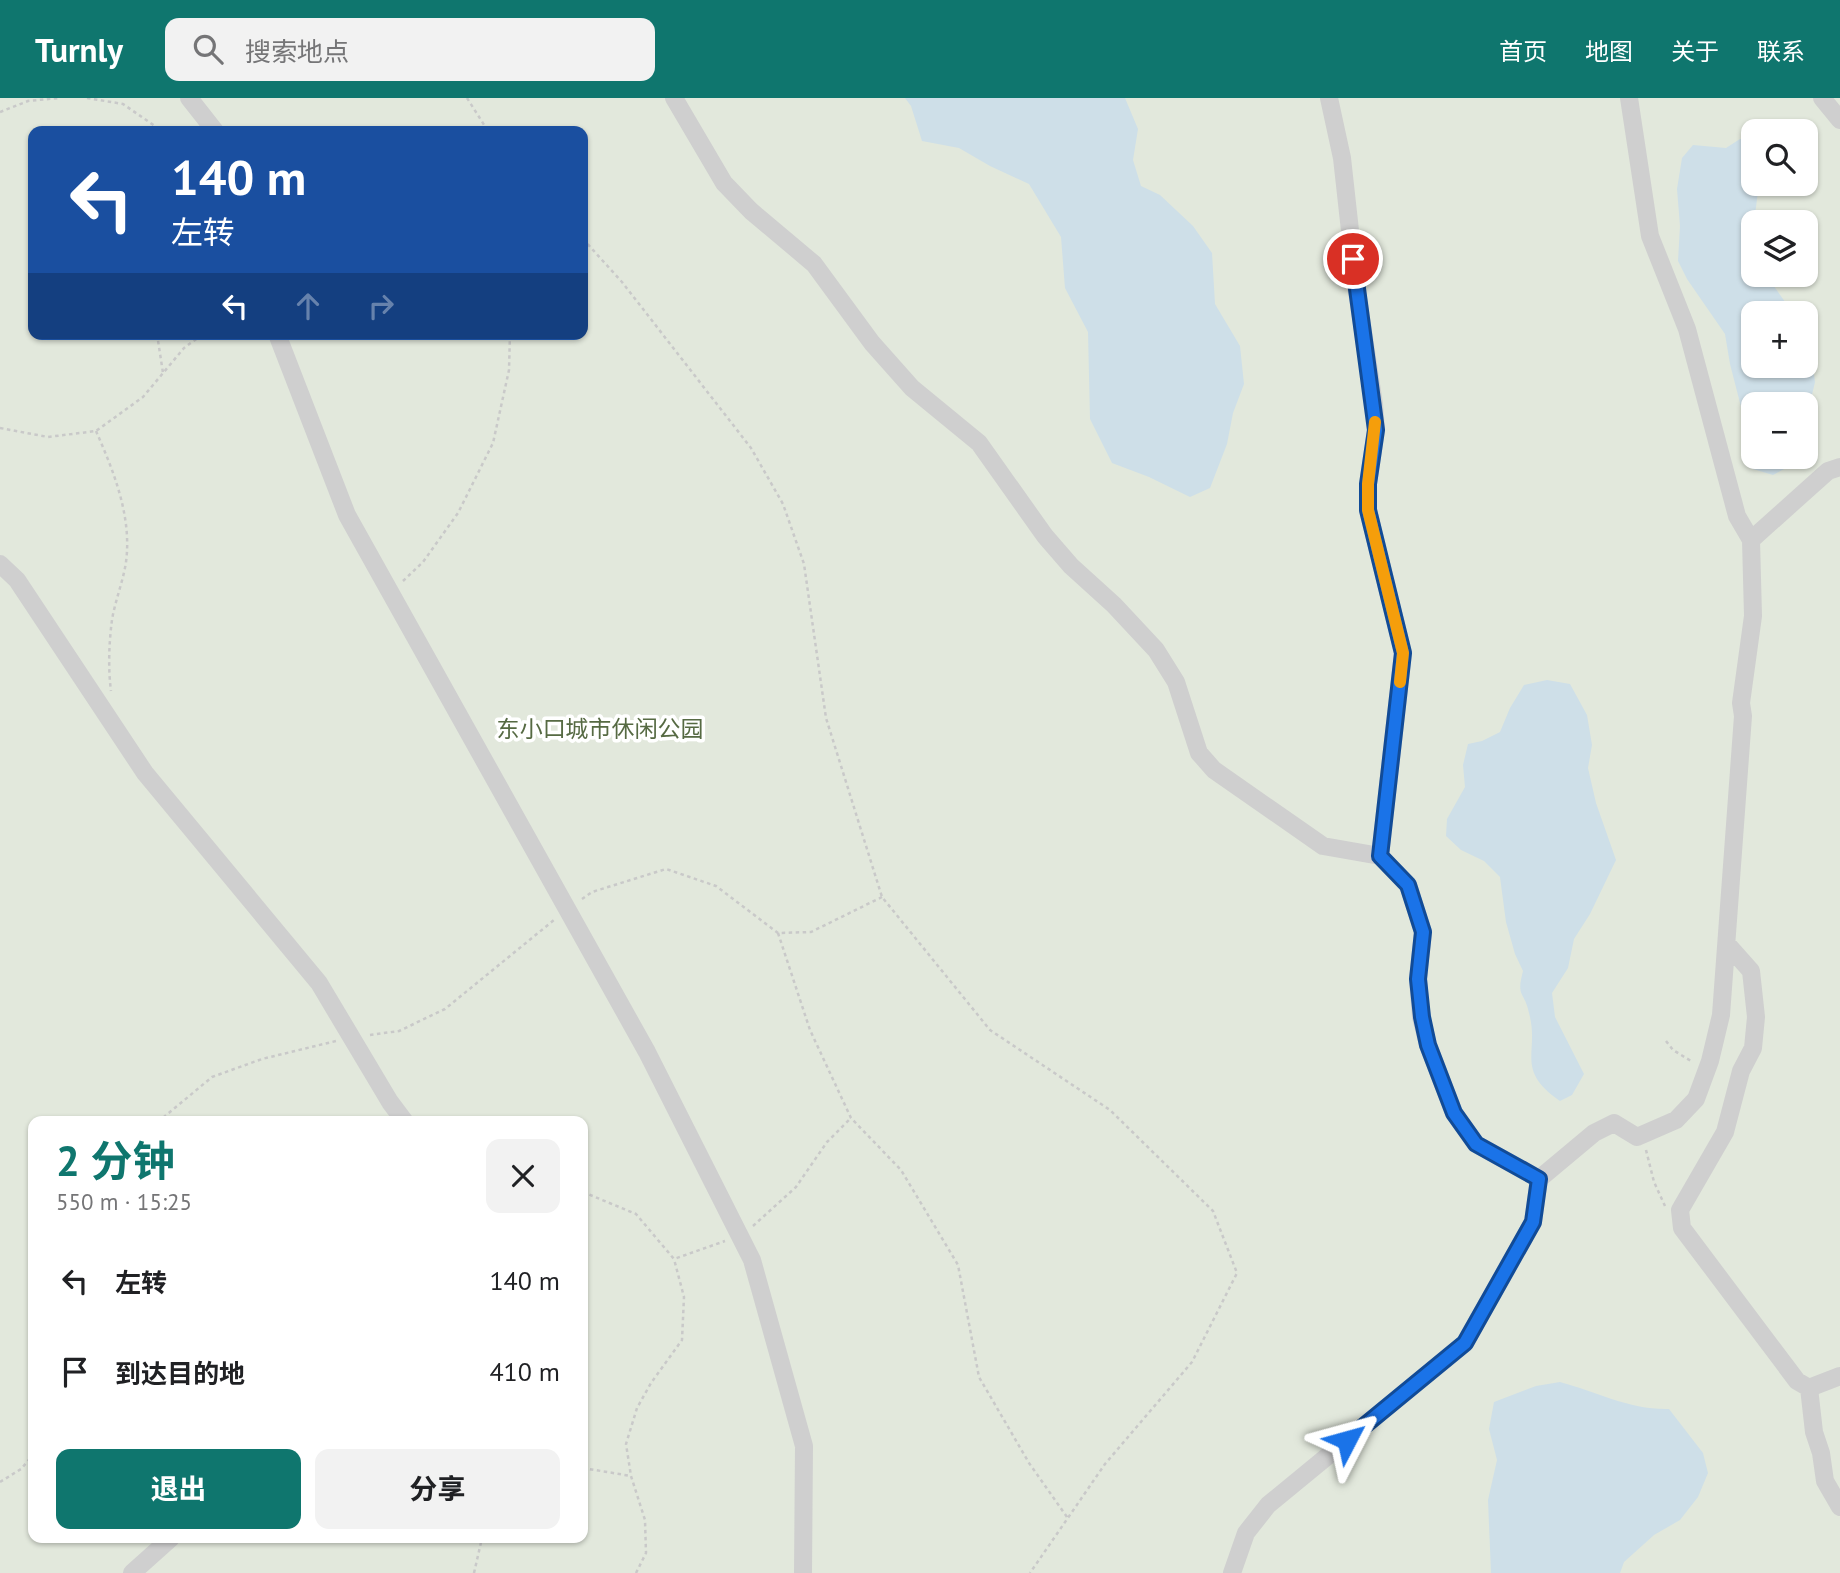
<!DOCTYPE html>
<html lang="zh">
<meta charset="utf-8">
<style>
:root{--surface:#fff;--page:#f2f2f2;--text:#202124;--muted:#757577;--accent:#0f766e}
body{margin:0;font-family:"PT Sans","Noto Sans SC",sans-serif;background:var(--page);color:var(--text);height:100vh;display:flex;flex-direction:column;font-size:26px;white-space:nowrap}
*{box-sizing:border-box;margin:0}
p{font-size:23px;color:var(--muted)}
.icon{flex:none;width:38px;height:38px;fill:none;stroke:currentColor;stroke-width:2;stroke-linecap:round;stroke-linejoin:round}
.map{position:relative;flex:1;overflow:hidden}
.drawer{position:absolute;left:28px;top:1018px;width:560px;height:427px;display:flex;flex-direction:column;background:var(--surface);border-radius:14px;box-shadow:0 2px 5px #0004}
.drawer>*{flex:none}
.guide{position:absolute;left:28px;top:28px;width:560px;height:214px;border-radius:14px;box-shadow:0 2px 5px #0004;background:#1a4fa0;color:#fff;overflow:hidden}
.fabs{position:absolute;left:1741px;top:21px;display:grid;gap:14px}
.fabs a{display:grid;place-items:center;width:77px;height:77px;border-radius:14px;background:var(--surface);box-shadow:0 2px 5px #0004;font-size:35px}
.pin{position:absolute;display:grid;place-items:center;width:60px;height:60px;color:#fff;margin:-30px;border:4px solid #fff;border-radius:50%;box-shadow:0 2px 7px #0007}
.me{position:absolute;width:77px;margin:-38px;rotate:51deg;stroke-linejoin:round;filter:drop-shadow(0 0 5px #0008)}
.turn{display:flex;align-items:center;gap:24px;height:147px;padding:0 28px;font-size:32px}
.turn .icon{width:91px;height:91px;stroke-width:2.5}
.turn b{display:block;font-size:49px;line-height:60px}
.lanes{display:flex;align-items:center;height:66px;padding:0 28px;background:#0003;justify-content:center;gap:35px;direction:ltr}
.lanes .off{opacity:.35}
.round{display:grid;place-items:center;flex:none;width:74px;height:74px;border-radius:14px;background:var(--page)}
.summary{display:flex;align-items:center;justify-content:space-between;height:119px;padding:0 28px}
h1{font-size:42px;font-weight:700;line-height:52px;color:var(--accent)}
.cta{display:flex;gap:14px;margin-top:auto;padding:14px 28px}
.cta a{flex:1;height:80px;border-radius:14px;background:var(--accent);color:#fff;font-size:28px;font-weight:700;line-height:80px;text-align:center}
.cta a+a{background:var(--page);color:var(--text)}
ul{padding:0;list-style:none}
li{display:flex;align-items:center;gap:21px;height:91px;padding:0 28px}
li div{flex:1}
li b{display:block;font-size:26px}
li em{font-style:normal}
header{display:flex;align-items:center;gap:42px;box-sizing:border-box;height:98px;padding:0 35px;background:var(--accent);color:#fff}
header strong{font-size:33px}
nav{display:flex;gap:38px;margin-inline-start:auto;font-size:24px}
.search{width:490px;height:63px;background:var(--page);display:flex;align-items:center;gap:18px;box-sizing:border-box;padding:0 24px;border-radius:14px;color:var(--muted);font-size:26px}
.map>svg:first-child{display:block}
.green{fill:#e2e8dc;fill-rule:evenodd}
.water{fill:#cedfe8}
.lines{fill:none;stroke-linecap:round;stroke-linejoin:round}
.path{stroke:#c9c9c9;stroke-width:2.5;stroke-dasharray:3.5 3.5;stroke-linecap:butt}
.minor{stroke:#cfcfcf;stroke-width:18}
.route-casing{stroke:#114b97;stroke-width:18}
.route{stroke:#1a73e8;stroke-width:12}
.slow{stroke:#f59e0b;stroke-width:12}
.labels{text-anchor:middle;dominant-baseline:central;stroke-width:7;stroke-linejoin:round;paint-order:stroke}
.park-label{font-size:23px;fill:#566a43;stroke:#fff}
</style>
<header>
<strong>Turnly</strong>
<div class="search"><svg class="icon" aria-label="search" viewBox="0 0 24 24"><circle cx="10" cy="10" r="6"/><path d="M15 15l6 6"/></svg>搜索地点</div>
<nav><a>首页</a><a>地图</a><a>关于</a><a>联系</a></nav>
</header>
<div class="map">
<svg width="1840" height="1475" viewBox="0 0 1840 1475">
<rect width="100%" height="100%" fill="#fff"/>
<path class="green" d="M0,0H1840V1475H0ZM33,33H583V236H33ZM1754,33H1806V86H1754ZM1754,124H1806V177H1754ZM1754,215H1806V268H1754ZM1754,306H1806V359H1754ZM33,1024H583V1440H33Z"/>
<path class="water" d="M905,0H1125L1138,31L1133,62L1141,88L1160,97L1193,128L1212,155L1215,206L1240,248L1244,286L1233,315L1227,346L1210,390L1190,399L1149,379L1112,365L1090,321L1088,234L1065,190L1061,139L1029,86L990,68L959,50L922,43L911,8Z
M1740,41L1753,42L1754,86H1759L1753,132L1754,177H1766L1793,215H1754V268H1806V239L1811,253L1815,284L1806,322V306H1754V359H1797L1788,369L1773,377L1753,371L1746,362L1748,336L1730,266L1725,236L1687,181L1678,163L1680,128L1677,91L1682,60L1693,47L1726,50Z
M1547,582L1570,586L1587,617L1592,647L1588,670L1596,705L1616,762L1590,816L1574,841L1568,870L1552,895L1555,919L1584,976L1572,997L1560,1003C1514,971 1540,955 1529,915C1524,892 1516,900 1523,873L1515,856L1506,824L1500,779L1484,763L1461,752L1446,738L1447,721L1465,689L1463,667L1468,646L1482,643L1500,634L1510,610L1524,587Z
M1560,1284C1597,1294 1630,1312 1669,1311L1703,1355L1708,1375L1698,1399L1680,1422L1654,1437L1624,1464L1620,1475H1491L1488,1402L1497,1362L1489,1331L1494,1304L1536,1288Z"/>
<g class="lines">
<path class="path" d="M87,0L123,6L162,33
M467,0L488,33
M0,14L28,3L59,0
M583,141L622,184L751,350L783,406L804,466L826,620L882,799L990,932L1110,1012L1213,1113L1237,1175L1192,1264L1105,1366L1030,1475
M157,236L163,275
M0,330L48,339L96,333L143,299L184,250L203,236
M96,333C114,374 132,419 126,464C123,484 115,503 112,522C109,544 108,571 111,593
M403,483L423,464L458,415L493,345L509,272L510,236
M582,801L592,794L666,771L716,788L778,835L811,834L882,799
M778,835L810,932L851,1020L901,1072L958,1167L979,1279L1029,1365L1067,1419
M370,937L399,933L445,911L554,822
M1666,943L1673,952L1691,963
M158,1024L212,979L262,961L336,943
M1646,1052L1654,1084L1665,1108
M583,1094L636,1116L674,1161L725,1143
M753,1128L796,1089L827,1044L851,1020
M583,1370L631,1378
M0,1384L21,1371L33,1357
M474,1475L482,1440
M636,1475L646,1455L645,1422L631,1378L626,1346L637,1310L651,1285L682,1242L684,1199L674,1161"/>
<path class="minor" d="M189,0L215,33
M674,0L724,85L751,113L814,166L872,245L912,290L979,345L1045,438L1071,468L1114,507L1156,552L1176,584L1199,655L1214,672L1323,748L1380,758L1408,787L1423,834L1418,881L1421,919L1428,947L1454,1015L1476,1046L1539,1081L1533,1124L1465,1245L1268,1407L1246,1435L1232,1475
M1329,0L1342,60L1356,187L1374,306L1376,332L1368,386V412L1403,555L1380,758
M1822,0L1840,22
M277,236L347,417L647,954L752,1162L804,1348L803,1475
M1751,442L1828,373L1840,369
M0,466L17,482L145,675L319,885L390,1004L405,1024
M1727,846L1751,873L1756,919L1753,950L1741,973L1725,1034L1680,1112L1682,1130L1797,1283L1809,1290L1840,1278
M1539,1081L1594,1035L1614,1025L1637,1039L1676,1022L1696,1001L1710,963L1721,917L1743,618L1741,605L1753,518L1751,442L1737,418L1687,231L1650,138L1629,0
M1809,1290L1814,1334L1821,1355L1825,1383L1840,1409
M132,1475L171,1440"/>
</g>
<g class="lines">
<g class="route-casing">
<path id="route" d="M1347,1342L1465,1245L1533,1124L1539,1081L1476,1046L1454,1015L1428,947L1422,919L1418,881L1423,834L1408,787L1380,758L1403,555L1368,412V386L1376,332L1353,161"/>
</g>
<use href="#route" class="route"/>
<path class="slow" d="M1375,324L1368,386V412L1403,555L1400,584"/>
</g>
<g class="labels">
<g class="park-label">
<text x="600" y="630">东小口城市休闲公园</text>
</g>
</g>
</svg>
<div class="fabs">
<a><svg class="icon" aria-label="search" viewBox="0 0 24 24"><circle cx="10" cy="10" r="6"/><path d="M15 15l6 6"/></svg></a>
<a><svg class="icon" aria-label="layers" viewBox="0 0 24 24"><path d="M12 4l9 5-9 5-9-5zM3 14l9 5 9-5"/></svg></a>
<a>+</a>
<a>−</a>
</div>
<div class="pin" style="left:1353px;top:161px;background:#d93025"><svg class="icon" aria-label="arrive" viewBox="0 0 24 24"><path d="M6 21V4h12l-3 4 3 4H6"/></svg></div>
<svg class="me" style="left:1347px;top:1342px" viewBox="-20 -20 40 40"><path d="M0-17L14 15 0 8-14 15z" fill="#1a73e8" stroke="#fff" stroke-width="4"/></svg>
<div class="guide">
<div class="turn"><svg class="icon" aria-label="left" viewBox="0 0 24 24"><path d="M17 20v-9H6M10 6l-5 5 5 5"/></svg><div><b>140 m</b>左转</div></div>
<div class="lanes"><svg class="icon" aria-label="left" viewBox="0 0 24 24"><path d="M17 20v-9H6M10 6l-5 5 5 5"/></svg><svg class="icon off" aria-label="ahead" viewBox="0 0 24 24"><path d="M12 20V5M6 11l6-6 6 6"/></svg><svg class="icon off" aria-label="right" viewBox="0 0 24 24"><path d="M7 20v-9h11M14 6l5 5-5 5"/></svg></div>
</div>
<section class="drawer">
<div class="summary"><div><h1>2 分钟</h1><p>550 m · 15:25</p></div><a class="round"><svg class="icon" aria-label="close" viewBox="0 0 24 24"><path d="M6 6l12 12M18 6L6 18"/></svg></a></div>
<ul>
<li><svg class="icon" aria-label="left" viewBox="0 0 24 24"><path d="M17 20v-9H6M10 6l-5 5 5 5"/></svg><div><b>左转</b></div><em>140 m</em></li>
<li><svg class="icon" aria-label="arrive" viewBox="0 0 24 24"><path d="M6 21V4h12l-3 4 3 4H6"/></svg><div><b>到达目的地</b></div><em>410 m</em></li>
</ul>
<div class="cta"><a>退出</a><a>分享</a></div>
</section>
</div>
